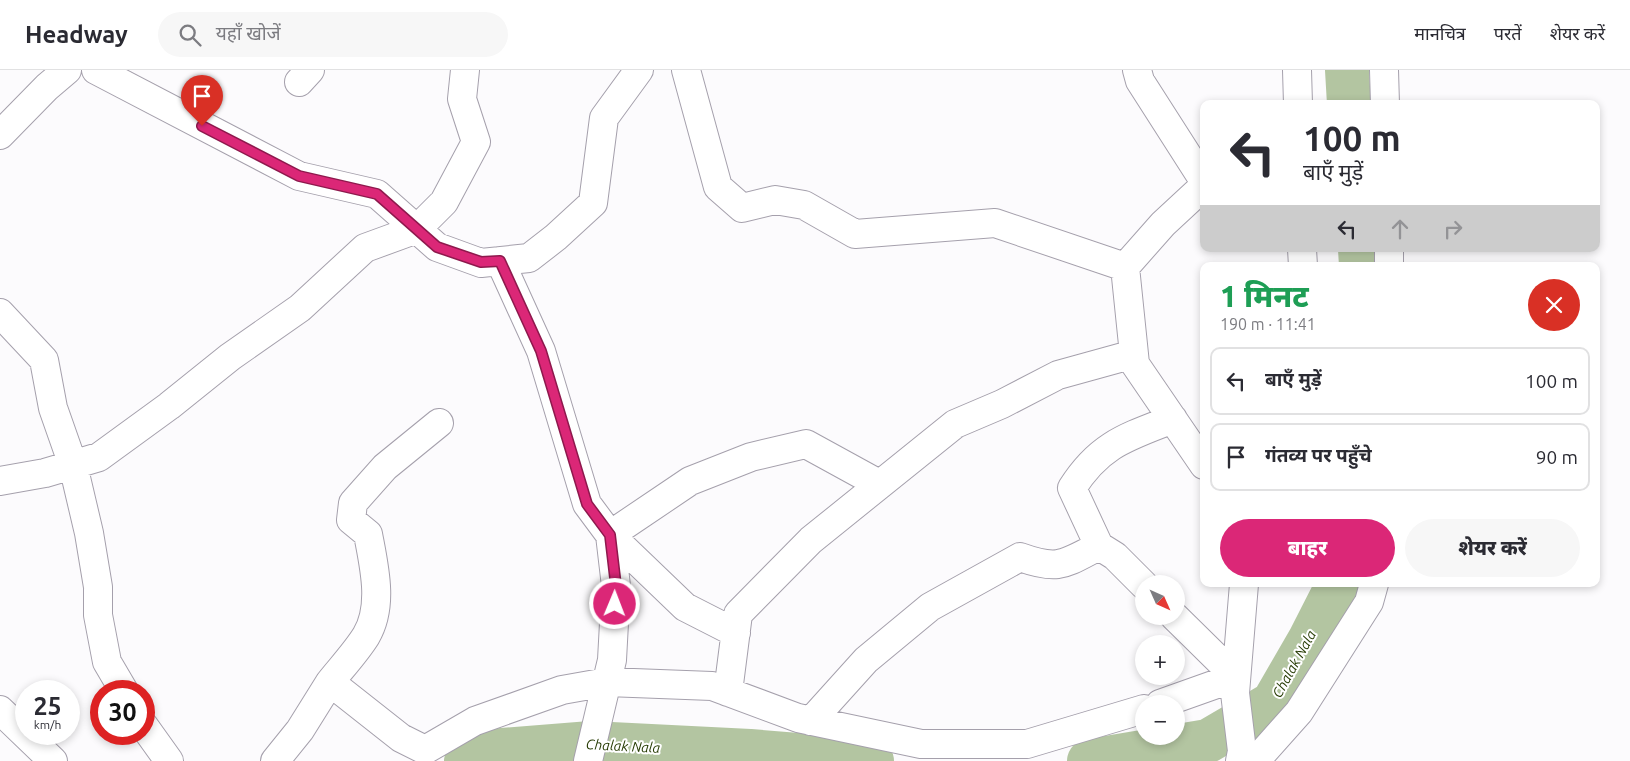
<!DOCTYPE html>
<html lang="hi">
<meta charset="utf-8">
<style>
:root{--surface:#fff;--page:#f7f7f7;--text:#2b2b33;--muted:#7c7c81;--line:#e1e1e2;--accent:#db2777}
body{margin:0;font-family:Ubuntu,"Noto Sans Devanagari",sans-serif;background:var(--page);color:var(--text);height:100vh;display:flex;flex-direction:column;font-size:19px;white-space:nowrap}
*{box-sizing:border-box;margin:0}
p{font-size:16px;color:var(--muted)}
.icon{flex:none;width:28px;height:28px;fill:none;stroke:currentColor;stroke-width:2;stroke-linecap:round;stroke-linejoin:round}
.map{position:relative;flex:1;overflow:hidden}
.details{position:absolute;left:1200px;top:192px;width:400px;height:325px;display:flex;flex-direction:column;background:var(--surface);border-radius:10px;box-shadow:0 2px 8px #0003}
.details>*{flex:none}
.top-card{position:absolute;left:1200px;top:30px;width:400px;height:152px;border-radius:10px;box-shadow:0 2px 8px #0003;background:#fff;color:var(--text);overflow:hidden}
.needle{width:32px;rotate:135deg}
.fabs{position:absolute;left:1135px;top:505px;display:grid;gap:10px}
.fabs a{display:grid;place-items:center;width:50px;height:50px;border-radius:50%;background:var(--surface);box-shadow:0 2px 8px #0003;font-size:25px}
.speed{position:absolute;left:15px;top:610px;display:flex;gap:10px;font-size:25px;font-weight:700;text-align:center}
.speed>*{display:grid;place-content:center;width:65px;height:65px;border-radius:50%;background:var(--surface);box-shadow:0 2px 8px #0003;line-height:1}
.speed small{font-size:12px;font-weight:400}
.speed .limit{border:8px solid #d22;background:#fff;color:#111}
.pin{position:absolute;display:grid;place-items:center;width:42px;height:42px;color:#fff;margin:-51px -21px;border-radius:50% 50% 50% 0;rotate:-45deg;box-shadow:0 0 5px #0007}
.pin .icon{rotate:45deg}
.me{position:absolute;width:55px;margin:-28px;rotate:1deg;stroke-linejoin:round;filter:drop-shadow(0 0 4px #0008)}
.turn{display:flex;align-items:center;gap:18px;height:105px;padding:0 20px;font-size:22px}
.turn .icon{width:65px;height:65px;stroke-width:2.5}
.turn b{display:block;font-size:35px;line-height:42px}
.lanes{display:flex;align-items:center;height:48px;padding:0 20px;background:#0003;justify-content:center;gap:25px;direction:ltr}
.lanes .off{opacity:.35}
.round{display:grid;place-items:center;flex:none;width:52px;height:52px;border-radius:26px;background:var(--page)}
.summary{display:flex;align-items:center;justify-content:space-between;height:85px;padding:0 20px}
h1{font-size:30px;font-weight:800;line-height:38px;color:#1e9e55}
.action{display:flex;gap:10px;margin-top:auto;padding:10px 20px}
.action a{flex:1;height:58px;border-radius:30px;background:var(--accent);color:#fff;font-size:20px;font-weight:800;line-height:58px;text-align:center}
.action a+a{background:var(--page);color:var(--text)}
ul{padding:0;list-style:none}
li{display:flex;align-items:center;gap:15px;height:68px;margin:0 10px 8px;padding:0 10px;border:2px solid var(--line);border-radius:10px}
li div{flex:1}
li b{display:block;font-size:19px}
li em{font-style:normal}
header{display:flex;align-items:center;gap:30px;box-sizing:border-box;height:70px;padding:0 25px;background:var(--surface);border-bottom:1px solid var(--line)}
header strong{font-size:24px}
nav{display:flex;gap:28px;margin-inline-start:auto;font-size:18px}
.search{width:350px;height:45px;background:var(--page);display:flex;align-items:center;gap:12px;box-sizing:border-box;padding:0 18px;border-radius:28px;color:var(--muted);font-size:19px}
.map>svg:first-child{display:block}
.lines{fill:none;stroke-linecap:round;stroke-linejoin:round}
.river{stroke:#b3c5a1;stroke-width:44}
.street-casing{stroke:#a5a0ac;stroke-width:30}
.secondary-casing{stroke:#a5a0ac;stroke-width:30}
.street{stroke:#fff;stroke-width:28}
.secondary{stroke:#fff;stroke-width:28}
.route-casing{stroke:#8e194d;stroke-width:12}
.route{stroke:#db2777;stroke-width:9}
.labels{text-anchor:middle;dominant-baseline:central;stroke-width:4;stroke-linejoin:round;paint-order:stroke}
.water-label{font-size:14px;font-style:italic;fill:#273c04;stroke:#fff}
</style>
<header>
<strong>Headway</strong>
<div class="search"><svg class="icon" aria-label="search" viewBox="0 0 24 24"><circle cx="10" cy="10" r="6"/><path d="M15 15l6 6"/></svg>यहाँ खोजें</div>
<nav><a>मानचित्र</a><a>परतें</a><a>शेयर करें</a></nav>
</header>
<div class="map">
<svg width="1630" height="691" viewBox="0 0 1630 691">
<rect width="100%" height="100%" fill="#fcfbfd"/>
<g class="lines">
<path class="river" d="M1347,0L1349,34
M1360,179L1361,196
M466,691L477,682L591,673L750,681L872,691
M1089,691L1208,671L1273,633L1310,569L1338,514"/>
<g class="street-casing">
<path id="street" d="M96,0L299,106L377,124L437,177L481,193L529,188L556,167L593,133L604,48L639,0
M686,0L718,117L742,138L775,130L804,135L855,164L995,153L1125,197
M1137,0L1140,11L1204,111
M1297,0L1298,34
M1384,0L1385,34
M299,12L310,0
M0,65L47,17L67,0
M1204,116L1163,154L1125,197L1135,294L1204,395
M1302,179L1303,196
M1389,179V196
M500,191L541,281L587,434L610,465L616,516L612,590L588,691
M0,243L44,290L53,338L73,395L89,463L98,517V545L107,592L124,621
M0,411L45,403L99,387L169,336L230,287L300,238L365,178L417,159L444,132L476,72L462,29L465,0
M1099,476L1072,418C1100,374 1127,367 1173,349
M736,563L685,537L610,465L690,411L751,387L806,374L879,414
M330,612C342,597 356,582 366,566C384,536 374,496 368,464L351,450L353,433L385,397L439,353
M728,622L738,544L811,470L955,354L1002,334L1058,305L1134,284
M1160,634L1236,607L1174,546
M811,651L866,590L930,537L1020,487C1059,501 1064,494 1099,476L1115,486L1144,515
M144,656L169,691
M275,691L300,660L330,612L401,668L425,680L475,651L562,620L607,612L712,616L798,648L921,674H1027L1144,639
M1240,691L1242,681L1235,623L1244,514
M1245,691L1258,688L1299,642L1369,532L1374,514"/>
</g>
<g class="secondary-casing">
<path id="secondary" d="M0,640L53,691"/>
</g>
<use href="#street" class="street"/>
<use href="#secondary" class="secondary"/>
</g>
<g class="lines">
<g class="route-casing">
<path id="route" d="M202,56L299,106L377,124L437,177L481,192L500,191L541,281L587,434L610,465L616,516L615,534"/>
</g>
<use href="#route" class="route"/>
</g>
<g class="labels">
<g class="water-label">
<text transform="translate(1294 594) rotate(-61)">Chalak Nala</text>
<text transform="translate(623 676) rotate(3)">Chalak Nala</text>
</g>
</g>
</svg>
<div class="fabs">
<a><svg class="needle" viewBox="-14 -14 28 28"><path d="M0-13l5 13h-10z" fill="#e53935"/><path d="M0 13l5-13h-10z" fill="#7c7c81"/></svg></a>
<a>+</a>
<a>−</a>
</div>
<div class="speed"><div>25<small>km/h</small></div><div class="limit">30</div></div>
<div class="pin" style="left:202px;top:56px;background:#d93025"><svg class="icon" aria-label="arrive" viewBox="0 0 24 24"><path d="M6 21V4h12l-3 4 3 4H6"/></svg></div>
<svg class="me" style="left:615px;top:534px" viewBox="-20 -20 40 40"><circle r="17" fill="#db2777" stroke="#fff" stroke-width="3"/><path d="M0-11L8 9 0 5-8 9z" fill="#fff"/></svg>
<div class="top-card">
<div class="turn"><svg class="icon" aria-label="left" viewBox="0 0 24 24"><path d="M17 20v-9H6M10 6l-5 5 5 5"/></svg><div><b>100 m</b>बाएँ मुड़ें</div></div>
<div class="lanes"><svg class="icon" aria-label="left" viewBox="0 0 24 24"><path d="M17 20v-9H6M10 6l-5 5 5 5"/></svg><svg class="icon off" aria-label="ahead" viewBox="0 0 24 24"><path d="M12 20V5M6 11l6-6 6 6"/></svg><svg class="icon off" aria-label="right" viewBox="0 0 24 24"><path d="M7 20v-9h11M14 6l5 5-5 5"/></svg></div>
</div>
<section class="details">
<div class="summary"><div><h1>1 मिनट</h1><p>190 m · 11:41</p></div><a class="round" style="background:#d93025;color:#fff"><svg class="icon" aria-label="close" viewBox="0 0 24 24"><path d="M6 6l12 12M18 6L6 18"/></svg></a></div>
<ul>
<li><svg class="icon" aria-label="left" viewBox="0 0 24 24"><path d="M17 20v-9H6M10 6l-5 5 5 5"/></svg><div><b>बाएँ मुड़ें</b></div><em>100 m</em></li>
<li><svg class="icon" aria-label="arrive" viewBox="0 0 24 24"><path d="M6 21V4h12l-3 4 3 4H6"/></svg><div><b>गंतव्य पर पहुँचे</b></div><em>90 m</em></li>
</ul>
<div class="action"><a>बाहर</a><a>शेयर करें</a></div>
</section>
</div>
